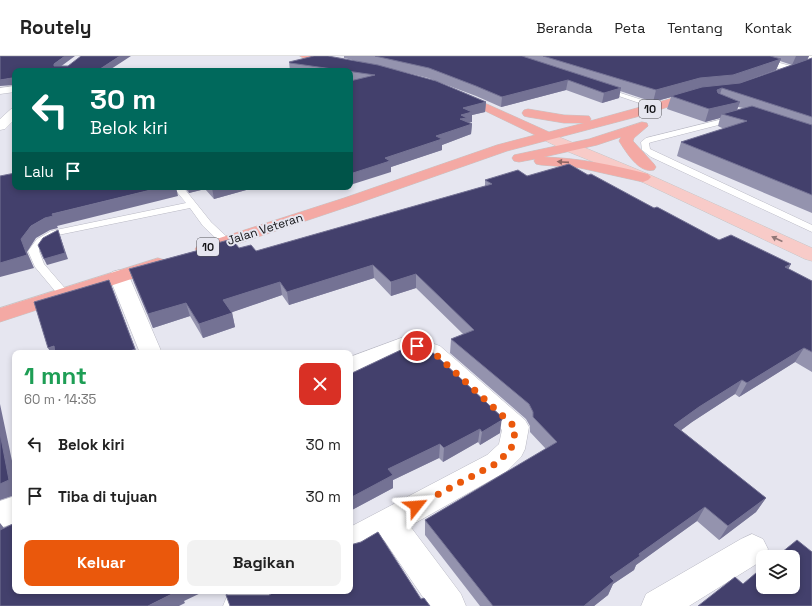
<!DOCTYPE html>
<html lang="id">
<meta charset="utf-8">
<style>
:root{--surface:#fff;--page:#f2f2f2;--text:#222;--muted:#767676;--line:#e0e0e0;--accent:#ea580c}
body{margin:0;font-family:"Space Grotesk",sans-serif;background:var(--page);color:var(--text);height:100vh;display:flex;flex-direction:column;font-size:15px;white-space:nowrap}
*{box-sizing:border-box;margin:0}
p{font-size:13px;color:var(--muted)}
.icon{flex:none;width:22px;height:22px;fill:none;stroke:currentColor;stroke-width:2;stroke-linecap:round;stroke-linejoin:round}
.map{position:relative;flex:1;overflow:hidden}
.sheet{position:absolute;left:12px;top:294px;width:341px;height:244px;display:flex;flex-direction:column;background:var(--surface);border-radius:8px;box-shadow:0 2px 6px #0003}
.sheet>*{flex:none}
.top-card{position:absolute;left:12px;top:12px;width:341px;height:122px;border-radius:8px;box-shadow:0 2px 6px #0003;background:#00695c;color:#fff;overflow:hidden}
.buttons{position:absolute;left:756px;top:494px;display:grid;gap:8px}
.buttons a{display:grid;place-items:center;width:44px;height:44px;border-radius:8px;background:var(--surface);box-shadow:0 2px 6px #0003;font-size:20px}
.pin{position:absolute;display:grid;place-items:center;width:34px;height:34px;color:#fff;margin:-17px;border:2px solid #fff;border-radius:50%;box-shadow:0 1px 4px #0007}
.me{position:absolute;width:44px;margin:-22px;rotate:62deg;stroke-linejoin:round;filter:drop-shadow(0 0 3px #0008)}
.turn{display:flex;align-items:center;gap:14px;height:84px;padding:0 12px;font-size:18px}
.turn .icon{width:52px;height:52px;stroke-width:2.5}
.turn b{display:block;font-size:28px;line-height:34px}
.then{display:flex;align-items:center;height:38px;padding:0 12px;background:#0003;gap:8px;font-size:15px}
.round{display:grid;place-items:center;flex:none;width:42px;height:42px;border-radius:8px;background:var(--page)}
.overview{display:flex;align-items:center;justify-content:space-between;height:68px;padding:0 12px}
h1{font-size:24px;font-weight:700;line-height:30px;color:#1e9e55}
.action{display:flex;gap:8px;margin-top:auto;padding:8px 12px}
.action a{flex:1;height:46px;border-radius:8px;background:var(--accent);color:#fff;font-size:16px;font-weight:700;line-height:46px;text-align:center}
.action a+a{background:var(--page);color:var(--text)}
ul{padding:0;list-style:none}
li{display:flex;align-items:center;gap:12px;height:52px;padding:0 12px}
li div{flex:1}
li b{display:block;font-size:15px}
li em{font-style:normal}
header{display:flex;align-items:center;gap:24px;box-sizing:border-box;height:56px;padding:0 20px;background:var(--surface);border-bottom:1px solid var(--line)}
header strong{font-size:19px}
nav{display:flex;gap:22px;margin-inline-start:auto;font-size:14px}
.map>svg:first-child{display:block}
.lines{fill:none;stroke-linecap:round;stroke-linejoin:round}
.lane-casing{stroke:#b9b9c4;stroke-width:1}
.street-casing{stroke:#b9b9c4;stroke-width:1}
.primary-casing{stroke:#c6c6c7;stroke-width:1}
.highway-casing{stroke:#c6c6c7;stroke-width:1}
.lane{fill:#fff;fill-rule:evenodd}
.street{fill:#fff;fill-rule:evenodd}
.primary{fill:#f8cbc8;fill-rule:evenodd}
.highway{fill:#f4a9a4;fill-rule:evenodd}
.wall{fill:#9493ae;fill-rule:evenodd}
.shaded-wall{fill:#747294}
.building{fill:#43406c;stroke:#747294}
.oneway{fill:#8f6664}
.oneway2{fill:#917878}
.route{stroke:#ea580c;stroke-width:7;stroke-dasharray:0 12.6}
.labels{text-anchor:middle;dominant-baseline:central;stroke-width:4;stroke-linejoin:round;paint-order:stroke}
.shield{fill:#e6e6f0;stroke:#525257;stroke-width:1}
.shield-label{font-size:11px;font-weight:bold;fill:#131316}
.street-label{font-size:12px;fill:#131316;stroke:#e6e6f0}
</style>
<header>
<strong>Routely</strong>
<nav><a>Beranda</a><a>Peta</a><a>Tentang</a><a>Kontak</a></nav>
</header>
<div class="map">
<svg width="812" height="550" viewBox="0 0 812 550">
<rect width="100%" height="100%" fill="#e6e6f0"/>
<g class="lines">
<g class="lane-casing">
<path id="lane" d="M601,32H605L664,51L660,53H657L601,34Z
M735,60L739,62L738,64L652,86L649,87L650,93L812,169V176L651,101L642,94L641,86L646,82Z
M173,131H183L211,166L229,183L230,185L229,187H221L203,170L190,152L58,179L45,187L39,195L44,208L70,238L68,241H60L35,211L28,195L37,183L51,175L186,147Z"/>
</g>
<g class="street-casing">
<path id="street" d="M737,0H753L795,11L796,13L791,16L739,2Z
M804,0H812V4L806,2Z
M15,30V36L0,38V32Z
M15,52V63L5,73L0,74V63L11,53Z
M119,214L126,216L129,220L162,297H140L109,220L112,216Z
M401,282H417L440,290L525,364L529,371L525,393L521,401L507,415L410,470L461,538L466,550H429L384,484L361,497L350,501V471L487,399L499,388L502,374L424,300C399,292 374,311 350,318V301Z
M15,440V467L0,472V445Z
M752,478L763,483L768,493L763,504L689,550H641L646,538L741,483Z
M233,535H283L278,547L272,550H223L228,538Z"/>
</g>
<g class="primary-casing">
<path id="primary" d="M547,76L648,118L812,192V205L805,203L638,124L564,94L542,83L540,80L542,77Z"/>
</g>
<g class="highway-casing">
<path id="highway" d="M300,0H322L344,4L345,6L340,9L305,3Z
M458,35L549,76L584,67H564L528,61L524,60L522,57L524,54L528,53L564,59L589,60L591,63L590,65L698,35L702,36L704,38L702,40L640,60L507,95L356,148L210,197L204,199L198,197L195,193L198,189L344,142L497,89L535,79L454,40L452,38L454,36Z
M642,66L647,67L648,70L634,82L633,85L654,108L656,111L654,114C639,118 626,96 619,85L621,81L597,89L544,101C579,102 614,109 648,118L651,121L648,124L643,126L580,112L541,109L536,108L534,105L535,103L519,106L514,105L512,102L514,99L589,83Z
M158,202L165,204L168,208L165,212L0,266V252Z"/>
</g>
<use href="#lane" class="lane"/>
<use href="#street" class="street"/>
<use href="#primary" class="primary"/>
<use href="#highway" class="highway"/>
</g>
<path class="wall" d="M344,0H809L807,4L812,2V157L677,100L681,86L724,73L718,70L720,62L705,66L667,53L671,41L653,46L620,35L619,42L602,47L566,34L501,51L476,40L428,22L392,13L486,46L485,56L472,59V66L468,67L472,68L471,78L442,89V94L391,111V116L352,24H350V15H290L289,6L365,7L344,2ZM807,4L740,27L776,14L780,5L792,9ZM738,51L743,52L737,54Z
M588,119L654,152L719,184L791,208L788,213L812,225V316L795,306L739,341L735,338L692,366L681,374L766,442L756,456L719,484L697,465L636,509L634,514L613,528L608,539L594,550H480L425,479V464L546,393L530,376V370L526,363L450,297L451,283L463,278L416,232L391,240L374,222L289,249L282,239L232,256L235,271L203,282L190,260L153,272L134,227L129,213L206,192V190L239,192L256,195L485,130V124L527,120Z
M184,131H257L214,143L205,133L189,137Z
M350,318L500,377L480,389L478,386L443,406L439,402L393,424V432L350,455Z"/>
<path class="shaded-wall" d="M65,0H75L56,14L54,10V8Z
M120,0H131L108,15H97Z
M796,0H809L807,4L792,9Z
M781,3L776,14L729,31L697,34L653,46L656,34L700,22Z
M12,22L15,29L0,30V24Z
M568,24L566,34L501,51L502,41Z
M621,32L619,42L602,47L604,37Z
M722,32L718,44L717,34Z
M486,46L485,56L472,59V66L466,67L472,68L471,78L442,89V94L391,111V116L350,129V118L436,80L461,59L463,52Z
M740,46L735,59L722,58L720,62L705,66L709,53Z
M163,131H176L178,140L57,170L58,172L50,174L36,182L27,196L34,212L0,221V207L31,170L52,158Z
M188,131H205V133L189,137Z
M214,131H257L214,143L212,132Z
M58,174L68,203L47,209L44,203Z
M791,208L784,221L785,211Z
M373,209L374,222L289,249L287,236Z
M416,218V232L391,240V226Z
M109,224L137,297H131Z
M280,226L282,239L227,258L223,244Z
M186,247L190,260L153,272L148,258Z
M232,257L235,271L203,282L199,268Z
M54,290L57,297H51L48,292Z
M804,292L795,306L739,341L747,327Z
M742,324L735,338L692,366L668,384L674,369L699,351Z
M0,348L15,419V439L0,444Z
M502,361L500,377L480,389L482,376Z
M480,373L478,386L443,406L444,392Z
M440,388L439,402L393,424V432L350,455V442L388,413Z
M766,442L756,456L719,484L728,470Z
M705,451L697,465L636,509L634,514L613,528L608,539L594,550H584L610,521L639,498Z
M0,467L4,472L0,483Z
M178,535H205L184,545L185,547L179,550H148Z
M225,535H231L226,539Z"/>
<path class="building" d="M0,0H65L54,8V10H68L81,0H120L97,15H15V25H14L12,22L0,24Z
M314,0H328L378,9L436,25L486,46L463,52L472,56L461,59L467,62L460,63L472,68L436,80L442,83L385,102L390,105L350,118V25L375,19L290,7L289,6Z
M375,0H522L621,32L604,37L568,24L502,41L476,30L429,12Z
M543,0H770L781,3L733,19L700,22L656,34Z
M812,2V61L722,32L717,34L718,37L740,46L709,53L671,40L702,31L740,27Z
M752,50L812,69V139L681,86L747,65L722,58Z
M569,108L588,119L591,118L654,152L657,151L719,184L731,179L791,208L785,211L812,225V296L804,292L747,327L742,324L699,351L674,369L766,442L728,470L705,451L639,498L640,500L610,521L614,525L584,550H493L425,464L557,386L533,361V356L529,348L451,283L474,274L416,218L391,226L373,209L287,236L280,226L223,244L232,257L199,268L186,247L148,258L129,213L207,192L206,190L232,183L239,192L251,189L256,195L492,128L485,124L518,114L527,120Z
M15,117V131H163L52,158L53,160L45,162L31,170L21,183L27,199L0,207V120Z
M58,174L65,197L44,203L38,189L43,182Z
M109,224L135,293L130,295L131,297H55L54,290L48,292L34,246Z
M405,292L413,300L429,293L502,361V364L482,376L480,373L444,392L440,388L388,413L393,419L350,442V318Z
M0,377L9,424L0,428Z
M15,467V535H178L148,550H0V474Z
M378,476L421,543L424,542L430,550H230L226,539H269L276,535H350V489L361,486Z
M797,484L812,496V550H698L735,521L743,528L763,511V531H793V501H776Z"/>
<defs><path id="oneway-solid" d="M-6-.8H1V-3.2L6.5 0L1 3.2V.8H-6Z"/></defs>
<use class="oneway" href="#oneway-solid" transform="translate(563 106) rotate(-176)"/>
<use class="oneway2" href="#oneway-solid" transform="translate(777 183) rotate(-155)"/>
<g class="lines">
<path class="route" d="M416,450L497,407L511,393L516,372L432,295L417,290"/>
</g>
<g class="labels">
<g class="shield">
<rect x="639" y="44" width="22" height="18" rx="3"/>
<rect x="197" y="182" width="22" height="18" rx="3"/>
</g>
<g class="shield-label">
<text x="650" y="53">10</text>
<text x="208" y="191">10</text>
</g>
<g class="street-label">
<text transform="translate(265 173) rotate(-18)">Jalan Veteran</text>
</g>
</g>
</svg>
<div class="buttons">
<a><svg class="icon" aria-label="layers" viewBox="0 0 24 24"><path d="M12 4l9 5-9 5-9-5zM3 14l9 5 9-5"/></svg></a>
</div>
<div class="pin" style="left:417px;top:290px;background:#d93025"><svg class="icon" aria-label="arrive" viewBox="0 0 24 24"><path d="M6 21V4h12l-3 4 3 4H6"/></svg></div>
<svg class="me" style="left:416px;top:450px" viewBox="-20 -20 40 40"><path d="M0-17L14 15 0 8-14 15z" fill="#ea580c" stroke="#fff" stroke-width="4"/></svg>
<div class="top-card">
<div class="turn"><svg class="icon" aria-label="left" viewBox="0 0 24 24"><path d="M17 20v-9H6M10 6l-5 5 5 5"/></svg><div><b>30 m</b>Belok kiri</div></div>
<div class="then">Lalu<svg class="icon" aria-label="arrive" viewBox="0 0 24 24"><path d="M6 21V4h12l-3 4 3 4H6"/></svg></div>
</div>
<section class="sheet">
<div class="overview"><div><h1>1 mnt</h1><p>60 m · 14:35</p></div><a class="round" style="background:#d93025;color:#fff"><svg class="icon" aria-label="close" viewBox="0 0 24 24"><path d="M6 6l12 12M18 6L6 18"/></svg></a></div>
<ul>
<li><svg class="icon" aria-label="left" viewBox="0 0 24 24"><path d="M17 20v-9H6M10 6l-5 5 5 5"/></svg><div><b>Belok kiri</b></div><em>30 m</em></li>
<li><svg class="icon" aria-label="arrive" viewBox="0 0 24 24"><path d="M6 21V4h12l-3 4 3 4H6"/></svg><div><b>Tiba di tujuan</b></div><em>30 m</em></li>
</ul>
<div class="action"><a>Keluar</a><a>Bagikan</a></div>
</section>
</div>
